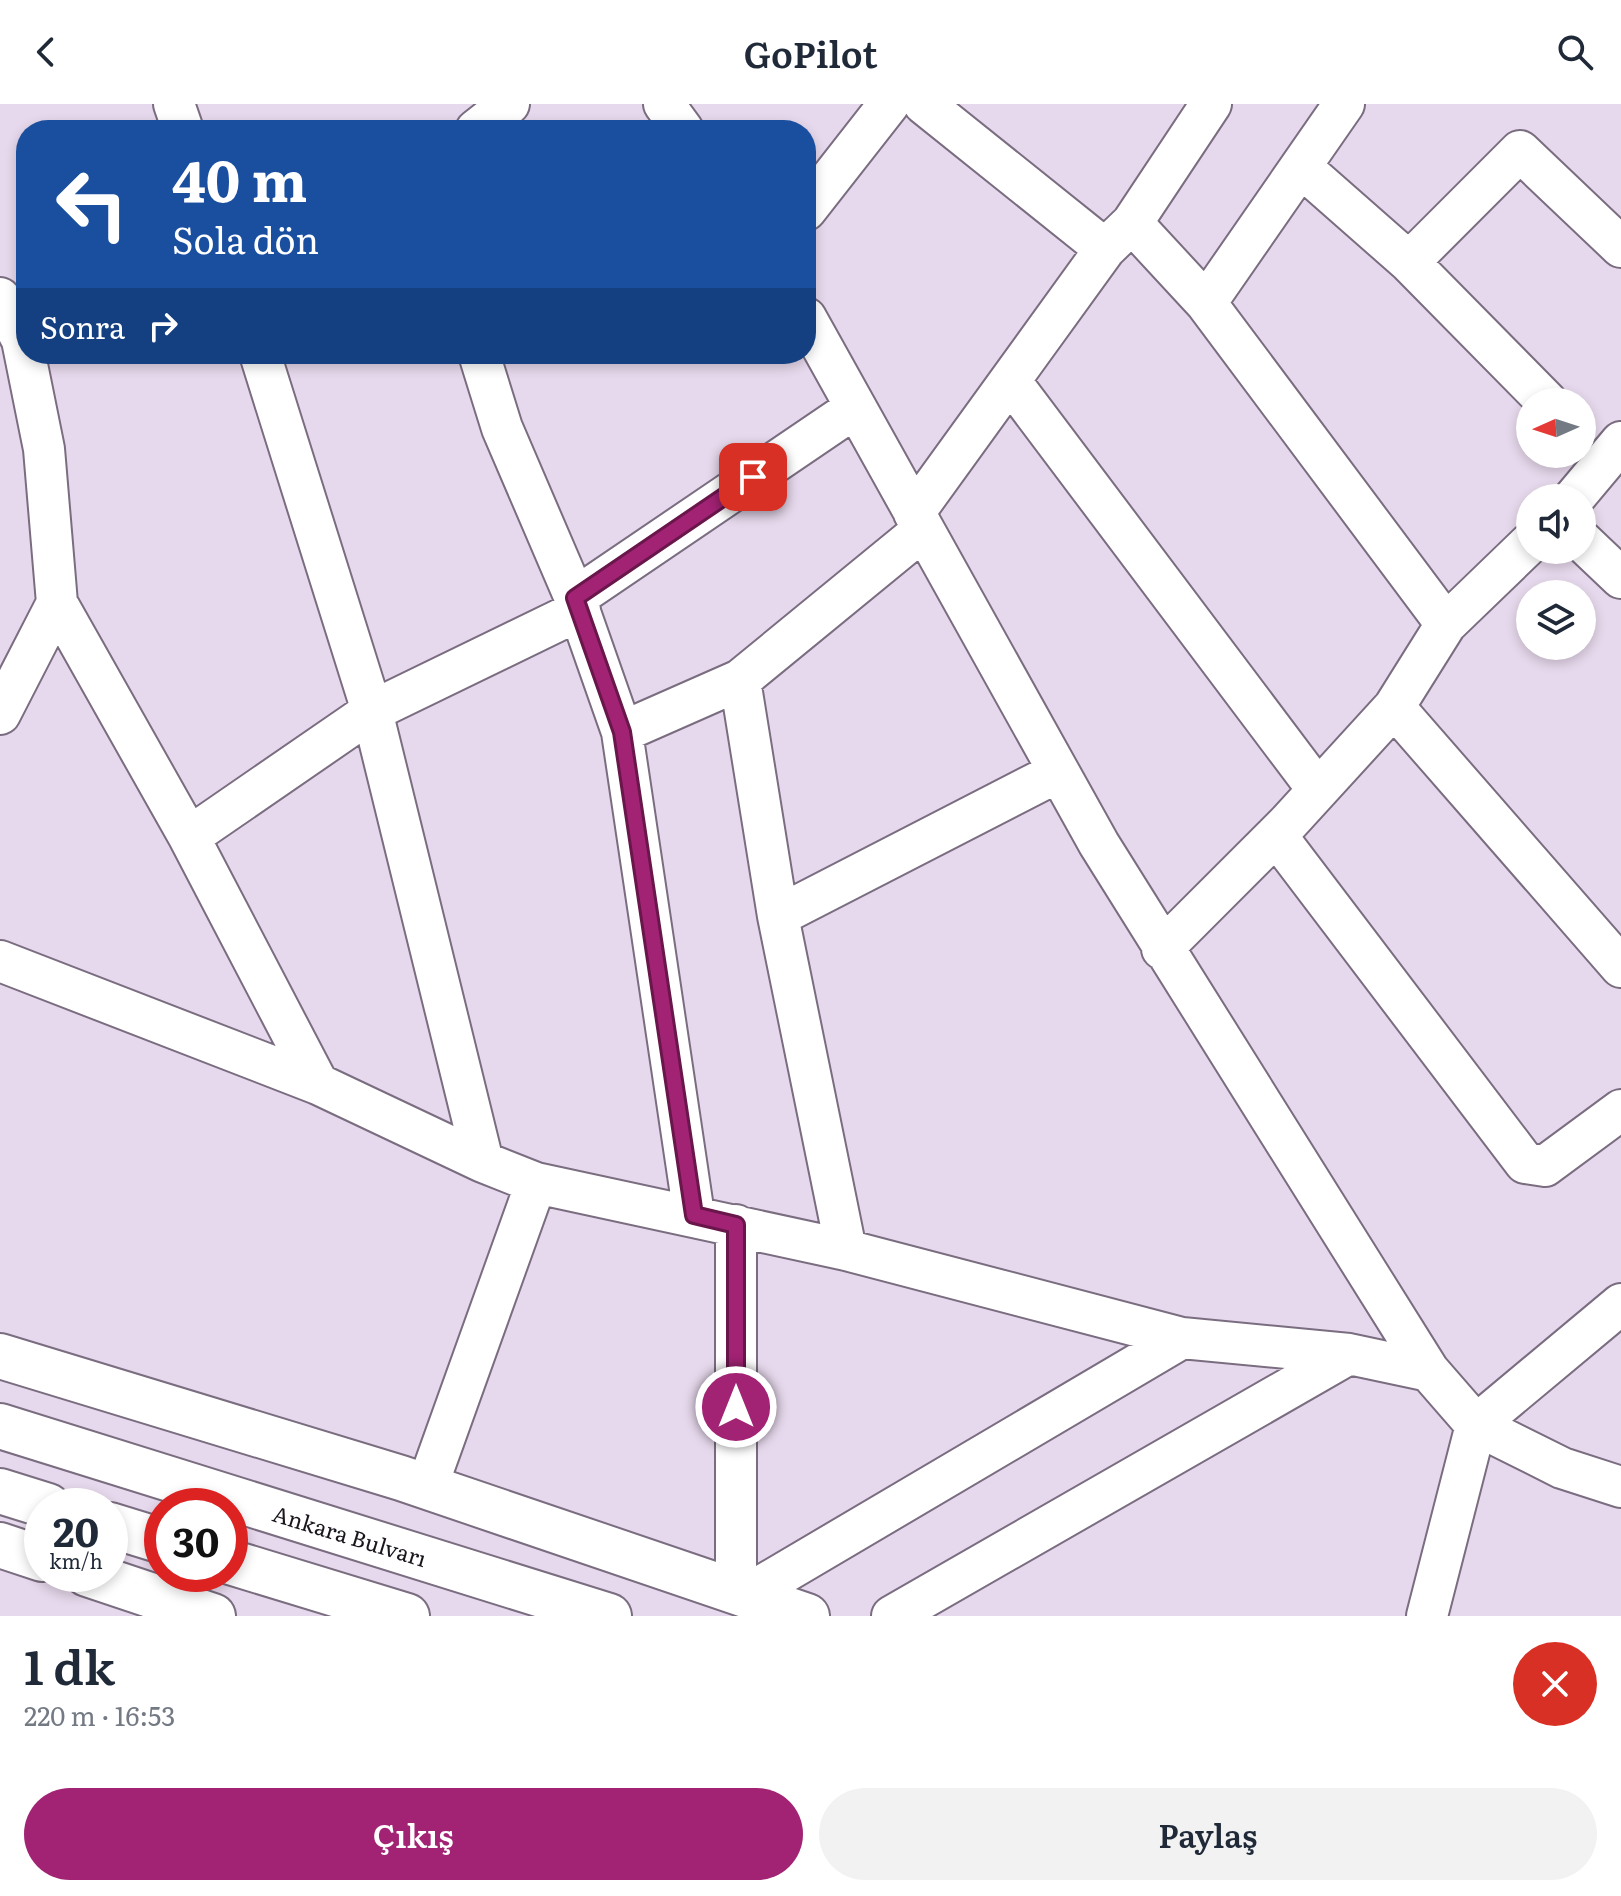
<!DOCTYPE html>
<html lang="tr">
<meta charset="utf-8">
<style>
:root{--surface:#fff;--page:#f2f2f3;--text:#1f2937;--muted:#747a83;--accent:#a22274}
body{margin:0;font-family:Literata,serif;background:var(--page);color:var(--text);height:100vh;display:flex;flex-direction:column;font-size:30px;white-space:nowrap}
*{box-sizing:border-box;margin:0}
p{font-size:26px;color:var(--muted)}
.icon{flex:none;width:44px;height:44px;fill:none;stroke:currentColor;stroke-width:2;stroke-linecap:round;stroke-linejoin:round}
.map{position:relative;height:1512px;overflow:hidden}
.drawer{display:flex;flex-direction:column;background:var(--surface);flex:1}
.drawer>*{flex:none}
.banner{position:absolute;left:16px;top:16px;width:800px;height:244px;border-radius:32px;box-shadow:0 4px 12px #0003;background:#1a4fa0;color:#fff;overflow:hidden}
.needle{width:52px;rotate:267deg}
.controls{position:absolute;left:1516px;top:284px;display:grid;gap:16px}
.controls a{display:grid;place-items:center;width:80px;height:80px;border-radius:50%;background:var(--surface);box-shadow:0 4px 12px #0003;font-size:40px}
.speed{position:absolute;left:24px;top:1384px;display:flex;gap:16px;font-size:40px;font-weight:700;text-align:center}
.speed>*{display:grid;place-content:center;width:104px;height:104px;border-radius:50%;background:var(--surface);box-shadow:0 4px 12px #0003;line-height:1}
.speed small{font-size:20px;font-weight:400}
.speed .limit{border:12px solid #d22;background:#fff;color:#111}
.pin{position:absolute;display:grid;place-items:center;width:68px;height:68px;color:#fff;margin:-34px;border-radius:16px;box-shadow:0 4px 12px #0006}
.me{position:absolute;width:88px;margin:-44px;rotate:0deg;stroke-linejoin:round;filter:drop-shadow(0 0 6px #0008)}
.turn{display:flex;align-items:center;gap:28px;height:168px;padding:0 24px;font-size:36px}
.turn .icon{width:104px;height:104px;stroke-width:2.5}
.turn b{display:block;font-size:56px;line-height:68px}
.then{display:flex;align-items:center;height:76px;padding:0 24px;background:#0003;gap:16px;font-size:30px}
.round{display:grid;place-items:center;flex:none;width:84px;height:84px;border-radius:42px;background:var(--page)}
.overview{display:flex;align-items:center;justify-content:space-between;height:136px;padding:0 24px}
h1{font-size:48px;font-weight:600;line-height:60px}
.cta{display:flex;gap:16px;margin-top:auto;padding:16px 24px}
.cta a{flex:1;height:92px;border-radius:48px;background:var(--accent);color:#fff;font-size:32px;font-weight:600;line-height:92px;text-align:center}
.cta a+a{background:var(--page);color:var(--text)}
header{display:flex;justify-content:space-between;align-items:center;height:104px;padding:0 24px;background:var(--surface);font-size:36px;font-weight:600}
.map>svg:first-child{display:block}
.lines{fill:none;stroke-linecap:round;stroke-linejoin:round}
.minor-casing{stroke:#7a6d80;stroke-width:44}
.secondary-casing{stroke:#7a6d80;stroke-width:48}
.primary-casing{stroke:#7a6d80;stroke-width:48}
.minor{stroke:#fff;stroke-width:40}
.secondary{stroke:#fff;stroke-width:44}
.primary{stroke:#fff;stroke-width:44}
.route-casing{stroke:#69164b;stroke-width:20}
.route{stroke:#a22274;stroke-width:14}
.labels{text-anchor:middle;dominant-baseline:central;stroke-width:7;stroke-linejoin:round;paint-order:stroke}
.street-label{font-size:22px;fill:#1b161d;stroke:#fff}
</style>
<header><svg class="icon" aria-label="back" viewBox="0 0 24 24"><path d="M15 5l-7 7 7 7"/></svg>GoPilot<svg class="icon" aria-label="search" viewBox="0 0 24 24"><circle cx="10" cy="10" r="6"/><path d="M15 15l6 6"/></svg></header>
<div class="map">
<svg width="1621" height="1512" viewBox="0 0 1621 1512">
<rect width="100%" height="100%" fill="#e7d9ed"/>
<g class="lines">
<g class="minor-casing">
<path id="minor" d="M174,0L183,26
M664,0L683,26
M924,0L1105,145
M476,26L509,0
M1301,63L1409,158L1547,298
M806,106L889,0
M1132,119L1206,199L1446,520
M1409,158L1520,47L1621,143
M0,194L22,236L44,345L57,499L189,733L318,980
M1206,199L1344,0
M806,214L1099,740L1429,1267
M260,250L372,607L483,1058
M479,250L502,324L575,494L622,628L694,1111
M1011,278L1318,686
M1574,394L1621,338
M914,409L1105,145L1132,119L1211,0
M1582,437L1621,474
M575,494L855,304
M740,576L778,812L846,1146
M1394,603L1621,863
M0,610L57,499
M622,628L740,576L923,426
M1276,731L1525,1059L1545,1062L1621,1006
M189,733L372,607L580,506
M778,812L1058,668
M1162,845L1288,719L1394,603L1446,520L1530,439
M0,857L318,980L483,1058L536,1079L846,1146L1182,1234L1349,1250L1429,1267L1476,1321L1562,1364L1621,1383
M736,1121V1485
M427,1383L536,1079
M748,1490L1182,1234
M892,1512L1349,1250
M1427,1512L1476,1321L1621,1200"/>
</g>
<g class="secondary-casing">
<path id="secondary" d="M0,1252L401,1374L807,1512
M0,1441L42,1455
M87,1470L213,1512"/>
</g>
<g class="primary-casing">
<path id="primary" d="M0,1322L609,1512
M0,1387L48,1402
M110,1421L162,1437
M230,1458L407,1512"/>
</g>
<use href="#minor" class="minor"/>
<use href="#secondary" class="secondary"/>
<use href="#primary" class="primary"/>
</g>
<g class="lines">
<g class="route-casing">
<path id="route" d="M736,1303V1121L694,1111L622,628L575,494L753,373"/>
</g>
<use href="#route" class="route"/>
</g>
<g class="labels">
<g class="street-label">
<text transform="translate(350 1431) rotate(17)">Ankara Bulvarı</text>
</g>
</g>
</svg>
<div class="controls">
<a><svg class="needle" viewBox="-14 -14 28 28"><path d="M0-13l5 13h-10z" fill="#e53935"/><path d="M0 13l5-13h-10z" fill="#747a83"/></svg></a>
<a><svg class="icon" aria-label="sound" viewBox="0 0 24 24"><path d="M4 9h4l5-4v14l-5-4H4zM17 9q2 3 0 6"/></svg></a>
<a><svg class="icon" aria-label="layers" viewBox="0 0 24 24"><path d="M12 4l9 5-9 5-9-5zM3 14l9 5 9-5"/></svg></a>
</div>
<div class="speed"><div>20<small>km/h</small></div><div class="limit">30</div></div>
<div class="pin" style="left:753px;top:373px;background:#d93025"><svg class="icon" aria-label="arrive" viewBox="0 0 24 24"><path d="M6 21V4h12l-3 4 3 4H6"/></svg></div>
<svg class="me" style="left:736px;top:1303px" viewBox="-20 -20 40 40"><circle r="17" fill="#a22274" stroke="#fff" stroke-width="3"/><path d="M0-11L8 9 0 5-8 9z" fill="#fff"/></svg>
<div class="banner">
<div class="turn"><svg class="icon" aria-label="left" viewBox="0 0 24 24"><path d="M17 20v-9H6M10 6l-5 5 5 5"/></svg><div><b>40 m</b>Sola dön</div></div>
<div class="then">Sonra<svg class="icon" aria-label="right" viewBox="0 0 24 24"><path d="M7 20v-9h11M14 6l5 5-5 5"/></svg></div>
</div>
</div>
<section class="drawer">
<div class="overview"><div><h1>1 dk</h1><p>220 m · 16:53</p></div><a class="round" style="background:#d93025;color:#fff"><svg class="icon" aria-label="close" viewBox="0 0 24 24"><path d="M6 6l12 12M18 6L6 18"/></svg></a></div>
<div class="cta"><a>Çıkış</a><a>Paylaş</a></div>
</section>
